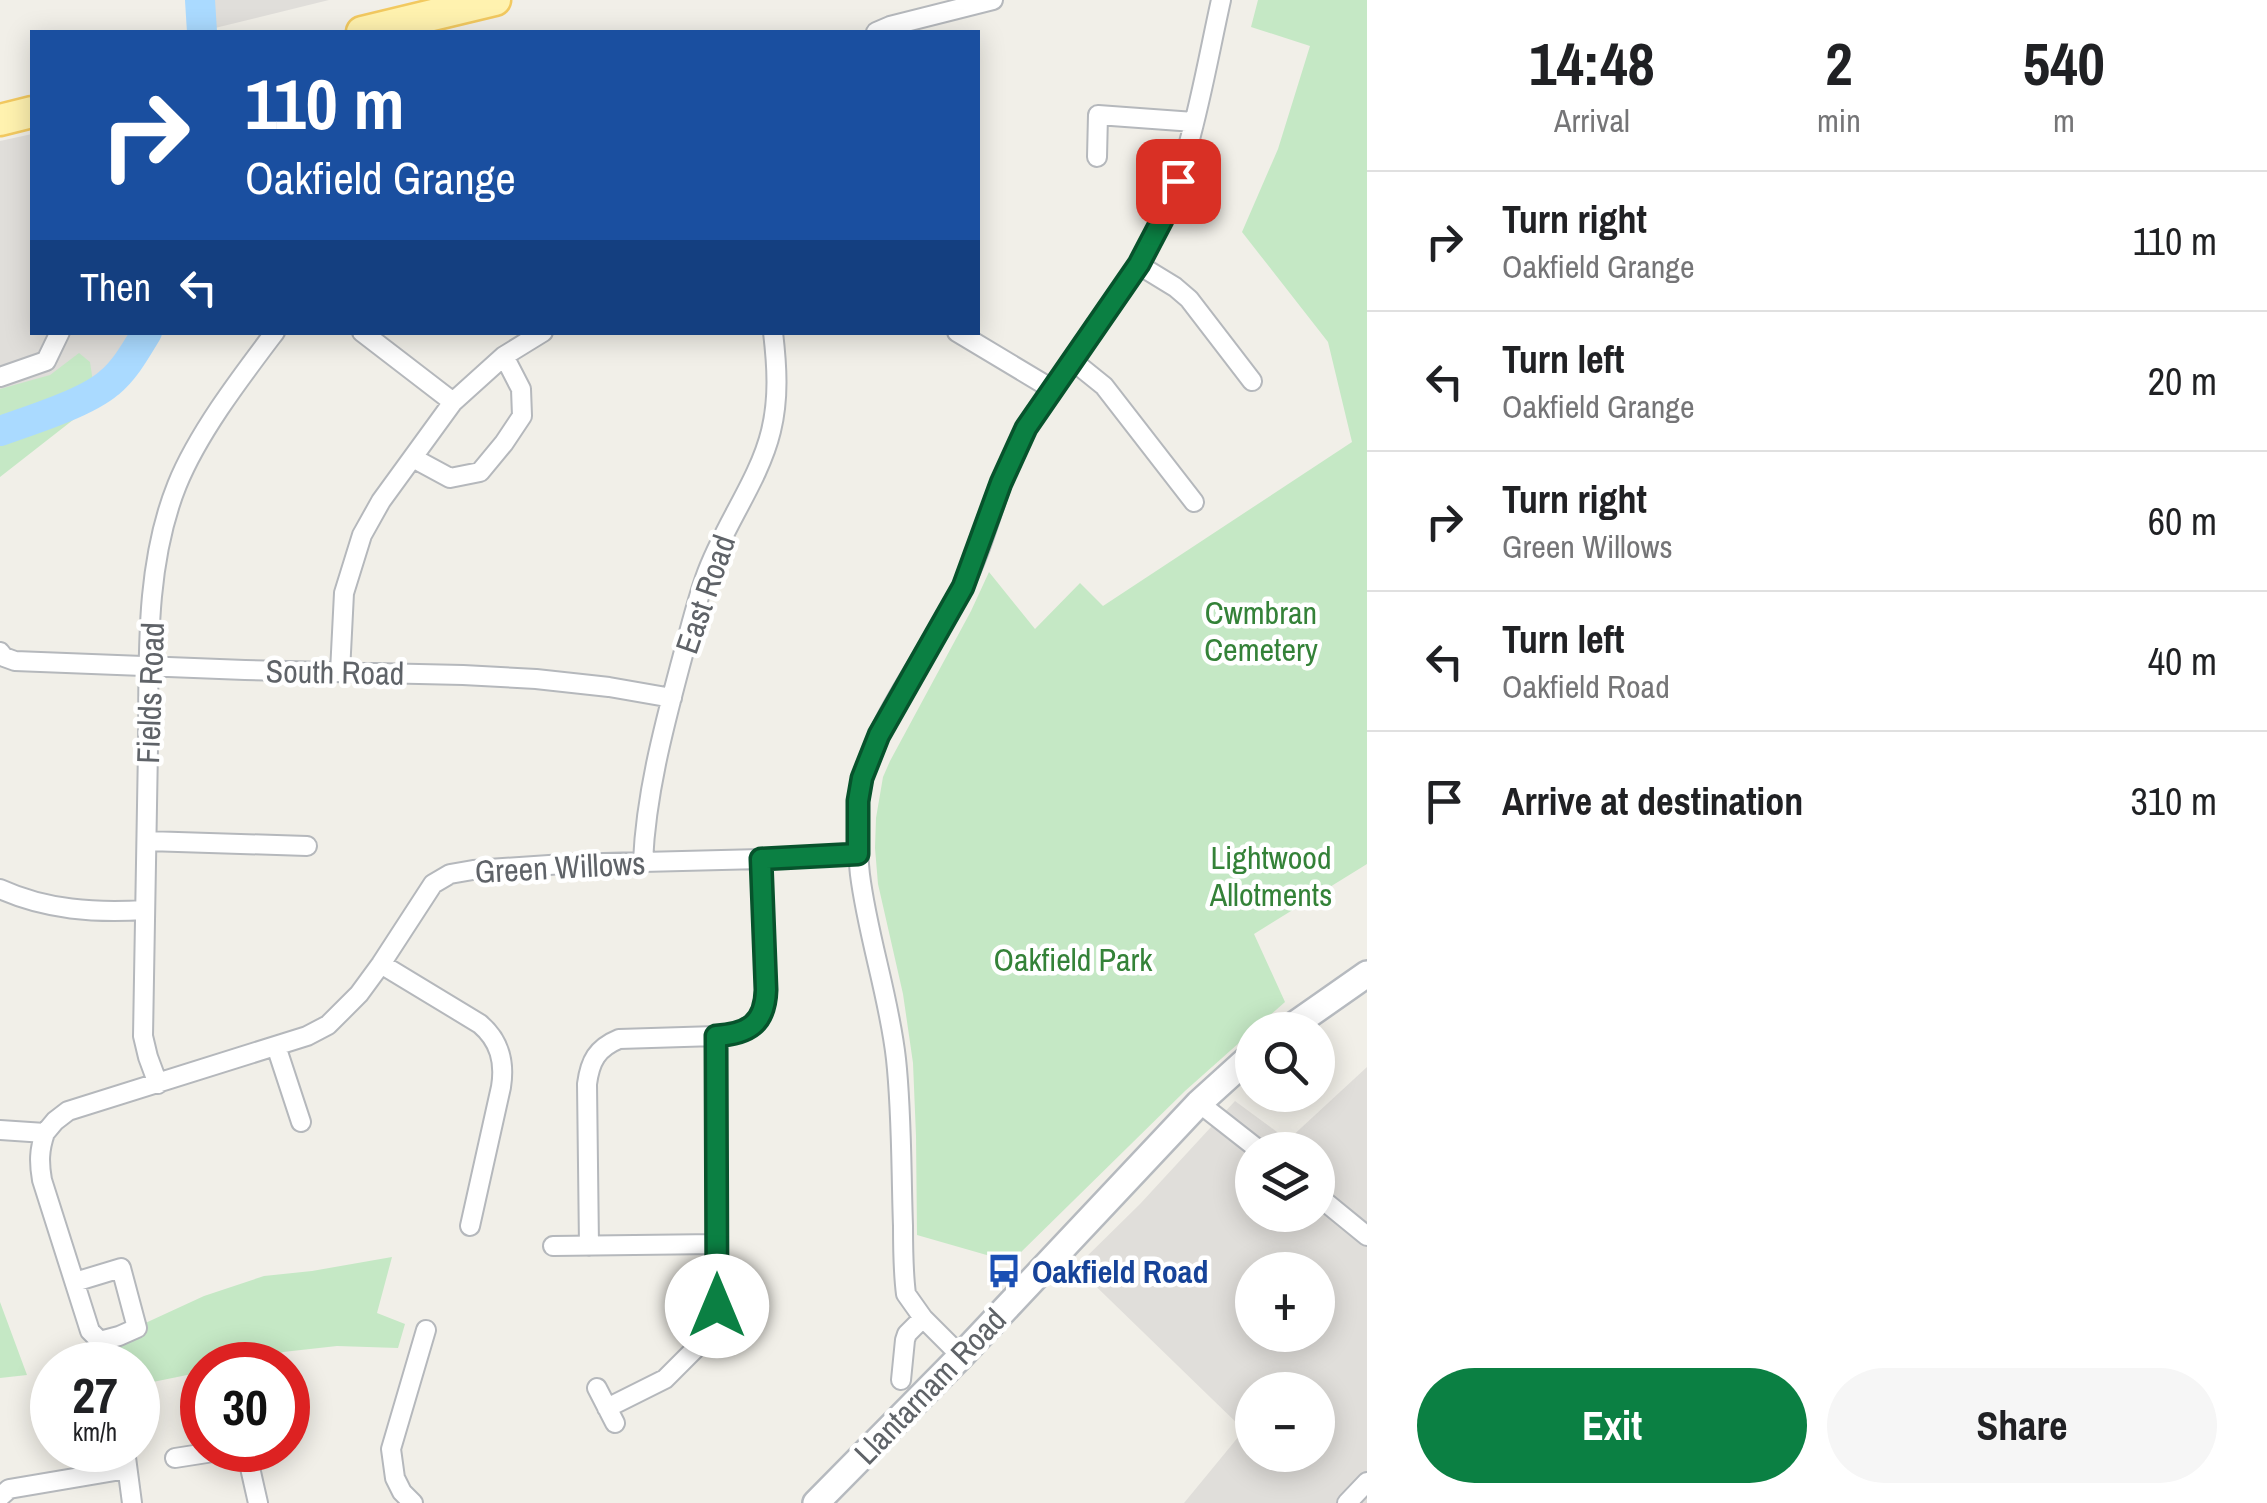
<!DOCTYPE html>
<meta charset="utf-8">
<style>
:root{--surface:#fff;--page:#f6f6f6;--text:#202124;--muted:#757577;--line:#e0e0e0;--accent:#0b8043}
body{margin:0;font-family:"Archivo Narrow",sans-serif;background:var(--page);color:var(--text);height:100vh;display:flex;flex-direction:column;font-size:38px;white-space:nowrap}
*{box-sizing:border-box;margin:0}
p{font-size:32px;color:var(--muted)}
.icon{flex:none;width:55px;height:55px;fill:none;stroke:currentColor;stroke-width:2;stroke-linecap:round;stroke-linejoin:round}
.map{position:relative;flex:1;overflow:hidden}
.drawer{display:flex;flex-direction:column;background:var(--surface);width:900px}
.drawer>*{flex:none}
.guide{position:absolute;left:30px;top:30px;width:950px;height:305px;border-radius:0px;box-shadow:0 5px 25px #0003;background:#1a4fa0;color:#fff;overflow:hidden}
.buttons{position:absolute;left:1235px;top:1012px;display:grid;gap:20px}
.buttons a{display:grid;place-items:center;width:100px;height:100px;border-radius:50%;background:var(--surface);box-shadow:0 5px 25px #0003;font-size:50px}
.speed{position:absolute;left:30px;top:1342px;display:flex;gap:20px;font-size:50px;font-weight:700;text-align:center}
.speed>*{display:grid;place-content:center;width:130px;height:130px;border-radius:50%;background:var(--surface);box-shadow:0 5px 25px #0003;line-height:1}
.speed small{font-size:25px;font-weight:400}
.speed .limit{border:15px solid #d22;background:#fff;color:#111}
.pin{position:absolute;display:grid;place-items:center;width:85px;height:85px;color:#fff;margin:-42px;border-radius:20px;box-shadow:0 5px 15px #0006}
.me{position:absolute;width:110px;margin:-55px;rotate:0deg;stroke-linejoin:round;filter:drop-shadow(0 0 8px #0008)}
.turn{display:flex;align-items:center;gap:35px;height:210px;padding:0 50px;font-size:45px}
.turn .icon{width:130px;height:130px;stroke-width:2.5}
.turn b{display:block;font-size:70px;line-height:85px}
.then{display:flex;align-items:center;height:95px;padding:0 50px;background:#0003;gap:20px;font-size:38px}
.eta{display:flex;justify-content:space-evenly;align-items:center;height:170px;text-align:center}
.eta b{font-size:60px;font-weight:700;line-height:70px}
.button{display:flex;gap:20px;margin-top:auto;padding:20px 50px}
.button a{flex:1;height:115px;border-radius:60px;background:var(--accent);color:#fff;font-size:40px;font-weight:700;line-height:115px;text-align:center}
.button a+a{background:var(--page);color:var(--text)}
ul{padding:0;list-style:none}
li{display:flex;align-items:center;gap:30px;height:140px;padding:0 50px;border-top:2px solid var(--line)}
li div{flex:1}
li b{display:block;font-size:38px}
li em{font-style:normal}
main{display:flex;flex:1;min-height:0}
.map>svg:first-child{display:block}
.industrial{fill:#e0deda;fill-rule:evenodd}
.green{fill:#c5e8c5}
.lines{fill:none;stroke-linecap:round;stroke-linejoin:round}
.river{stroke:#aadaff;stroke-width:30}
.street-casing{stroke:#b5b8bc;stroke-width:22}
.secondary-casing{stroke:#b6babf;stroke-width:30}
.primary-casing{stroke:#f2c960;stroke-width:35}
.street{stroke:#fff;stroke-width:18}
.secondary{stroke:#fff;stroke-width:25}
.primary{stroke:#fff2af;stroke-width:30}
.route-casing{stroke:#07532c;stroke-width:25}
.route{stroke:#0b8043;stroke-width:18}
.labels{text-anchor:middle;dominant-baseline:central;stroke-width:9;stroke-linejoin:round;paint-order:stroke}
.street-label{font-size:32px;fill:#5f6368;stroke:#fff}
.park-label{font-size:32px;fill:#348238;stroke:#fff}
.transit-label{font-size:32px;font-weight:bold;fill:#164399;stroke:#fff;text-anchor:start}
</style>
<main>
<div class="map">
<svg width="1367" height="1503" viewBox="0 0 1367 1503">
<rect width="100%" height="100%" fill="#f1efe8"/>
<path class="industrial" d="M204,0H329L211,29Z
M32,134V332L152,333L72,413L0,435V141Z
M1367,1067V1503H1184L1244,1430L1076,1267L1140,1204L1235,1101L1288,1140ZM1252,1150H1318V1215H1252ZM1252,1270H1318V1335H1252ZM1252,1390H1318V1455H1252Z"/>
<path class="green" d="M1258,0H1367V864L1254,934L1285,1002L1185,1091L1011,1262L917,1235L916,1136L913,1063L903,994L878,884L875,848L876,818L883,777L890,761L971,611L989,572L1035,629L1080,583L1103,606L1352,442L1328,342L1242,232L1278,149L1310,46L1251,27Z
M79,353L90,362L96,402L0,477V389L50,375Z
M392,1257L377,1313L405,1324L398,1348L337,1346L283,1352L269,1359L237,1365H202V1372L138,1385V1365H121L115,1337L204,1296L264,1276L312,1271Z
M0,1302L27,1375L0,1378Z"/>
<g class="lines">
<path class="river" d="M200,0L202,32
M0,431C29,421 86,403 109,383C125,370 136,350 147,332"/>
<g class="street-casing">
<path id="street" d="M876,32L890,26L993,0
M1097,157L1098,115L1194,122
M1139,265L1175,287L1189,299L1252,381
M362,332L453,402
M957,332L1052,389
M1073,361L1104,386L1194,502
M0,377L46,361L60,332
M413,458L450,478L480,472L504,443L522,416L521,389L504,356
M0,652L4,657L15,661L245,670L463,675L536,679L609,687L672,698
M340,672L344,593L362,535L381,501L453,402L504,356L543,332
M147,841L307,846
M643,861C646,795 663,730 680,666C688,637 695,607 705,578C722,528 759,481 771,431C779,398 777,366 773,332
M0,889C46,910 95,913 145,910
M381,964L480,1024C500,1041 505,1062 501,1087L470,1226
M276,1046L301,1122
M158,1084L148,1057L143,1036C144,940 146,844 148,748C149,661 144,567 177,485C198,433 241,377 275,332
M1199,1103L1259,1150
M0,1130L45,1133L55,1121L68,1111L307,1036L328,1025L359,994L381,964L433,884L450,874L473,870L564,864L761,859L857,854
M45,1133C39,1150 39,1163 42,1180L90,1331L100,1341L109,1365
M1318,1196L1367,1236
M553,1246L716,1244
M589,1246L587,1084C590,1061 597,1048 619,1039L716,1036
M75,1282L121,1268L137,1328L119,1336L100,1341
M961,1356L923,1318L906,1294C903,1271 903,1248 903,1226C901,1170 902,1114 896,1059C886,967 843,877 862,783C874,720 932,648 962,589C989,538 997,478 1027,428C1065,362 1118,307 1152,239C1191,165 1203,81 1221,0
M901,1380L905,1340L907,1334L923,1318
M597,1388L615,1423
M607,1408L665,1379L704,1340L712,1329L716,1317V1036C748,1034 766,1025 766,990L761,859
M125,1450L132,1503
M246,1450L258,1503
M175,1458L226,1450
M0,1497L9,1489L127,1469
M413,1503L402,1492L395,1478L391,1449L426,1330
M1347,1503L1367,1482"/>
</g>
<g class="secondary-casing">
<path id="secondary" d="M1287,1030L1367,974
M816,1503L961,1356L1199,1103L1252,1055"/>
</g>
<g class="primary-casing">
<path id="primary" d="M362,32L495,0
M0,120L32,112"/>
</g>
<use href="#street" class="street"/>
<use href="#secondary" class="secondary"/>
<use href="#primary" class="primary"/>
</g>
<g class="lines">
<g class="route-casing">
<path id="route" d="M717,1306L716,1036C748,1034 765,1024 766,990L761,859L858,854V801L862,778L879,735L963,587L1001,483L1026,428L1139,264L1162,220L1178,181"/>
</g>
<use href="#route" class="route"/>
</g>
<defs>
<g id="bus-bare" transform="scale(2.7)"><path d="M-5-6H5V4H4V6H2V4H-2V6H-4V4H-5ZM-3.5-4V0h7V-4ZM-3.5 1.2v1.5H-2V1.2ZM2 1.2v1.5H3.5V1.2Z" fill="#1a4fb4" stroke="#fff" stroke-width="2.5" paint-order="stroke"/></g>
</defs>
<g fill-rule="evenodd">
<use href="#bus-bare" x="1004" y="1271"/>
</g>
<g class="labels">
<g class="street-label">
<text transform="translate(705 594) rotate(-71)">East Road</text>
<text transform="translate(335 672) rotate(1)">South Road</text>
<text transform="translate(150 693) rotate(-88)">Fields Road</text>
<text transform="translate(560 867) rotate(-3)">Green Willows</text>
<text transform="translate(930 1386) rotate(-46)">Llantarnam Road</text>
</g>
<g class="park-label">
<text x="1261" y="612">Cwmbran<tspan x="1261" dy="37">Cemetery</tspan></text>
<text x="1271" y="857">Lightwood<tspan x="1271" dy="37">Allotments</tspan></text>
<text x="1073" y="959">Oakfield Park</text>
</g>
<g class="transit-label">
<text x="1032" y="1271">Oakfield Road</text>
</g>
</g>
</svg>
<div class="buttons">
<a><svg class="icon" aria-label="search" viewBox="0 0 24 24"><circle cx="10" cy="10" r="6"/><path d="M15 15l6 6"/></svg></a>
<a><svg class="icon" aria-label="layers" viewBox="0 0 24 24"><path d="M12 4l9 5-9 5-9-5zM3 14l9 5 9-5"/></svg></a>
<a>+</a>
<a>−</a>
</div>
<div class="speed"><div>27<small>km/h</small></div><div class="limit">30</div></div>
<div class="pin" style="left:1178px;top:181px;background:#d93025"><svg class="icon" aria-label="arrive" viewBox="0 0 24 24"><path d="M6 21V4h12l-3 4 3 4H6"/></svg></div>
<svg class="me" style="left:717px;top:1306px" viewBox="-20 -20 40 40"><circle r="19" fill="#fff"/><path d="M0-13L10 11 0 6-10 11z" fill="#0b8043"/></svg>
<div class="guide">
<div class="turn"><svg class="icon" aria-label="right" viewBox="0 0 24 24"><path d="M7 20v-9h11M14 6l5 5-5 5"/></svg><div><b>110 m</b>Oakfield Grange</div></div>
<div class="then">Then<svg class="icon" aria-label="left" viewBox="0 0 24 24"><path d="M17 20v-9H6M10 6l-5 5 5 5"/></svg></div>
</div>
</div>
<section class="drawer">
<div class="eta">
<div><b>14:48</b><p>Arrival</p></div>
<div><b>2</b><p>min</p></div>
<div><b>540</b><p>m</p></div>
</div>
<ul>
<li><svg class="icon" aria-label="right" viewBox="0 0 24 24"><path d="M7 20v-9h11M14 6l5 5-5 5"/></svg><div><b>Turn right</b><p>Oakfield Grange</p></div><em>110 m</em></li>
<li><svg class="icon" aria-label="left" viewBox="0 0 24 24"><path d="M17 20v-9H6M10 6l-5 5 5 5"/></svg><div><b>Turn left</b><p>Oakfield Grange</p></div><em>20 m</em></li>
<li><svg class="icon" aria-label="right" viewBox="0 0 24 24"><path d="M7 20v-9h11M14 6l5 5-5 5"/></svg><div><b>Turn right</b><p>Green Willows</p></div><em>60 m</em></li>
<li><svg class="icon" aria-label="left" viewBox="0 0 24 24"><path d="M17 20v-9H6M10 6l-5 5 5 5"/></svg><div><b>Turn left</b><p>Oakfield Road</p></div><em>40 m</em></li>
<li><svg class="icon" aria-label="arrive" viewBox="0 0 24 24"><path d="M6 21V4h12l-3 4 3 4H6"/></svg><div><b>Arrive at destination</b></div><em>310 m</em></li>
</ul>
<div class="button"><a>Exit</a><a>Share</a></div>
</section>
</main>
